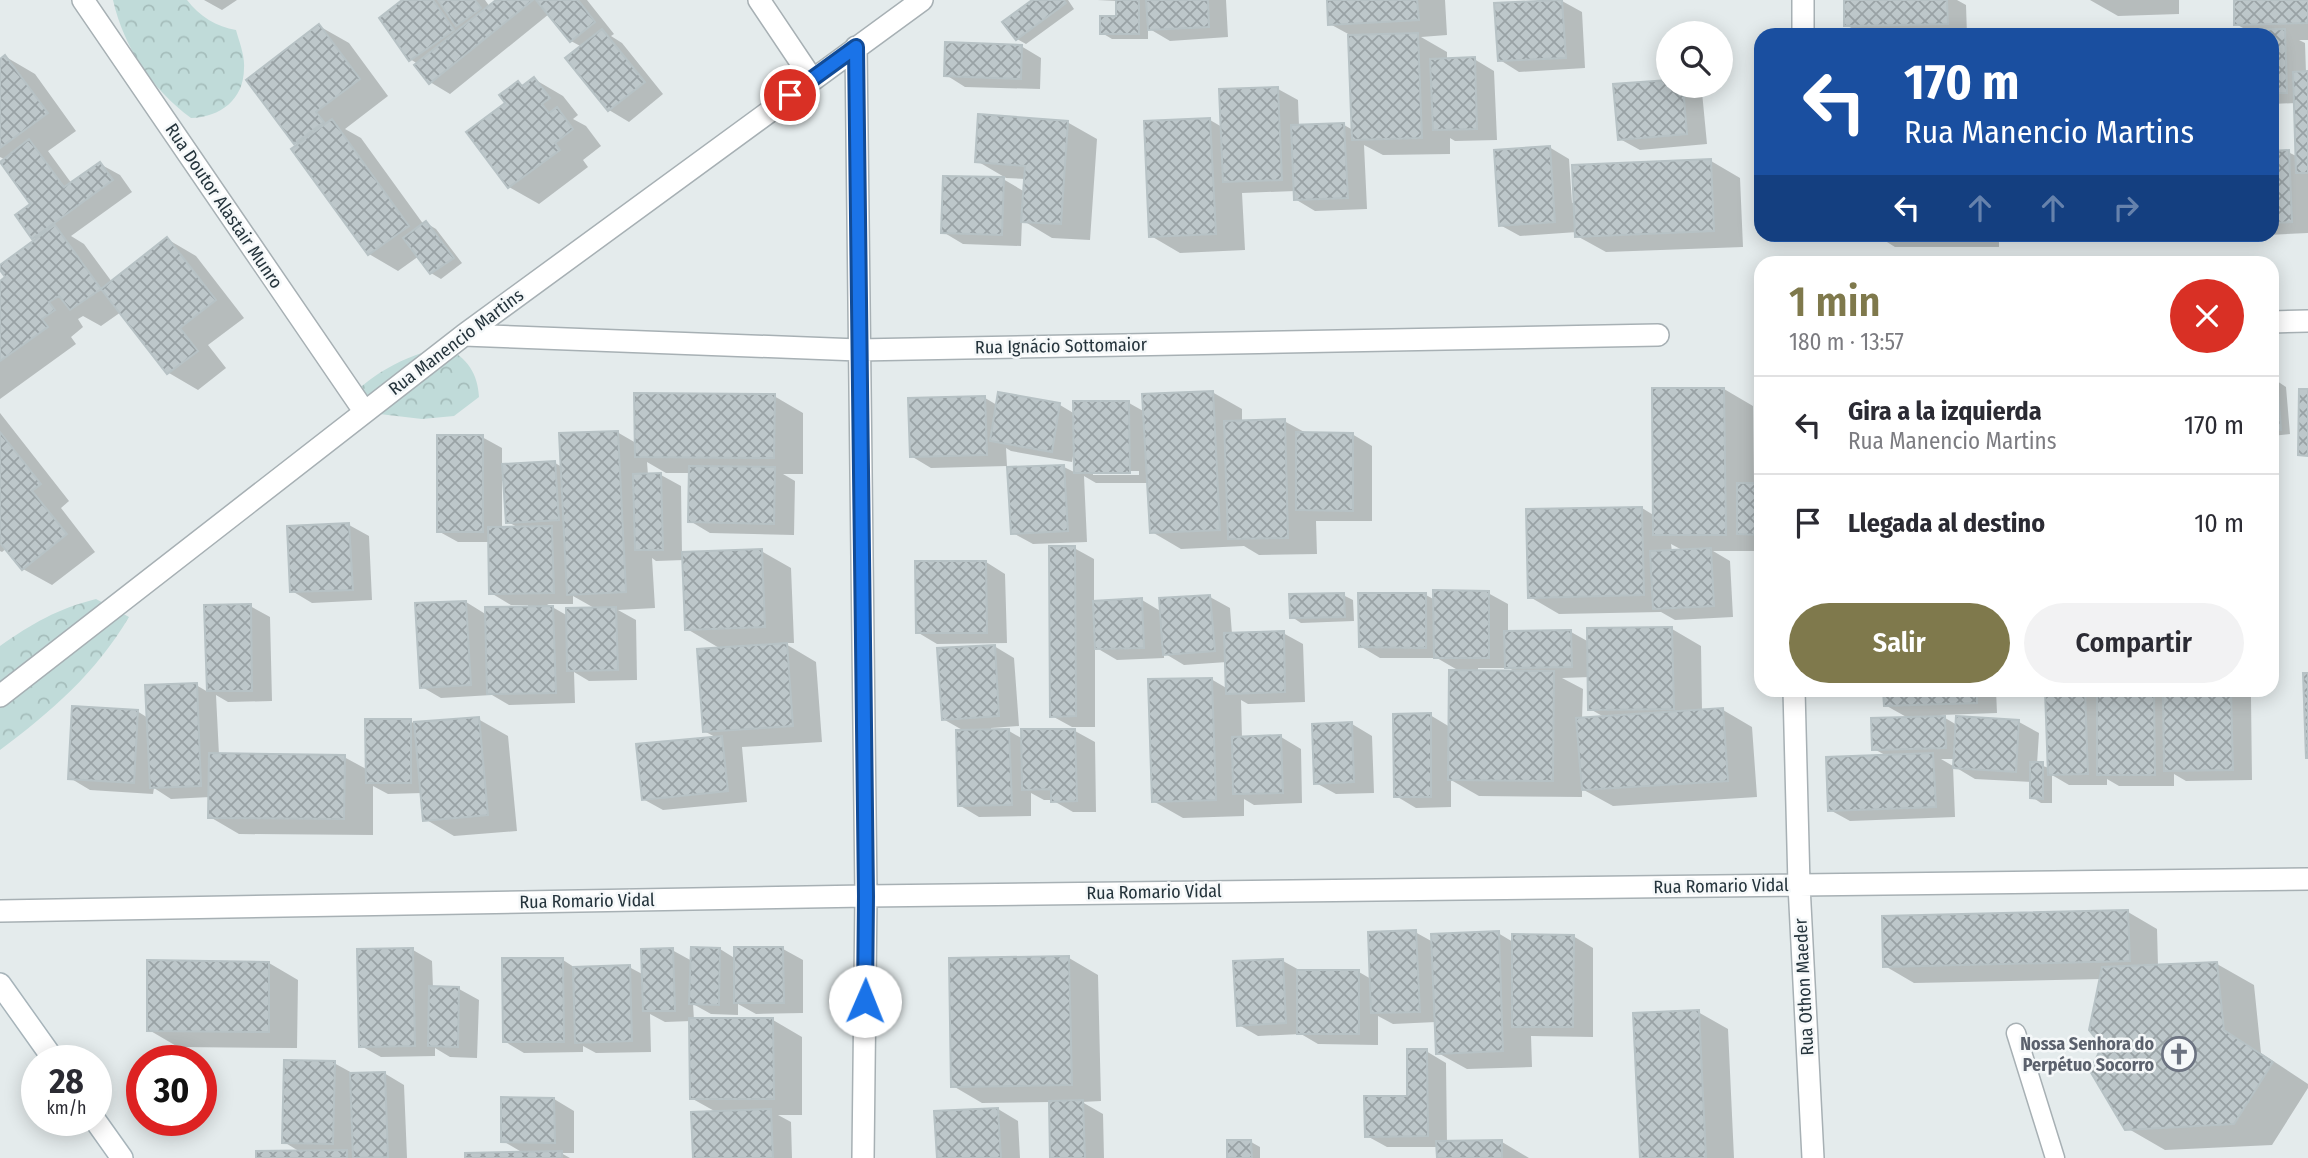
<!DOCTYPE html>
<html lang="es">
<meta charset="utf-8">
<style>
:root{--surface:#fff;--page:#f2f2f3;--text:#2b2b33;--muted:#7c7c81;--line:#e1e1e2;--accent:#7f794c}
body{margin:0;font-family:"Fira Sans Condensed",sans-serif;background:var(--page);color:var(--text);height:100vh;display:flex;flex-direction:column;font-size:26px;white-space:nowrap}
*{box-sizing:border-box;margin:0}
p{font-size:23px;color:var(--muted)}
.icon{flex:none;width:38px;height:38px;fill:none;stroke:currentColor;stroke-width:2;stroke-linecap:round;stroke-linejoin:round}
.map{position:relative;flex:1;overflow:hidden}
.sheet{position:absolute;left:1754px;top:256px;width:525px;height:441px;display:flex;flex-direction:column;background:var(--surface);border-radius:21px;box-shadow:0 4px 18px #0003}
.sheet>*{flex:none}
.guide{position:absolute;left:1754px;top:28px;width:525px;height:214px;border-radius:21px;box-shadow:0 4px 18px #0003;background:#1a4fa0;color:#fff;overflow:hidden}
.tools{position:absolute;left:1656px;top:21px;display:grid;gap:14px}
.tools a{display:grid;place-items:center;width:77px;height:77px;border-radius:50%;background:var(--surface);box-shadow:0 4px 18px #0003;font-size:35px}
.speed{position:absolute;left:21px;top:1045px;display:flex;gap:14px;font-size:35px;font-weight:700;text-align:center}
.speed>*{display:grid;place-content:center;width:91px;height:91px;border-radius:50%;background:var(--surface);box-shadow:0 4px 18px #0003;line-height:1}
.speed small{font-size:18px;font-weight:400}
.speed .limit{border:10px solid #d22;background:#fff;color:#111}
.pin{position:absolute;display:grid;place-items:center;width:60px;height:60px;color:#fff;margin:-30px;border:4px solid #fff;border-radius:50%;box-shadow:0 2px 7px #0007}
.me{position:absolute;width:77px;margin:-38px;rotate:1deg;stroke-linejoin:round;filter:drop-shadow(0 0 5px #0008)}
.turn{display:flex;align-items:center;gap:24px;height:147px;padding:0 35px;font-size:32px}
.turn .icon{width:91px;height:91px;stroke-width:2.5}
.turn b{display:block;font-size:49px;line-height:60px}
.lanes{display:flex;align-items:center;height:66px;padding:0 35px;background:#0003;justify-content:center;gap:35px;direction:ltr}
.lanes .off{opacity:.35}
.round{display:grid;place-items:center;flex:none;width:74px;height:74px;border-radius:37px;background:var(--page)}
.summary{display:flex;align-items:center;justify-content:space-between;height:119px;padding:0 35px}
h1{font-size:42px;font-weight:600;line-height:52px;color:var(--accent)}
.action{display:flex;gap:14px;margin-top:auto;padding:14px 35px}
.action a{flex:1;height:80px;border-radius:42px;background:var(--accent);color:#fff;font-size:28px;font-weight:600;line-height:80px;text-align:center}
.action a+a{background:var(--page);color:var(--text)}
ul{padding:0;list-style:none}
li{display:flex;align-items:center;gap:21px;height:98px;padding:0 35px;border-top:2px solid var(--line)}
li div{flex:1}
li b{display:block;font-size:26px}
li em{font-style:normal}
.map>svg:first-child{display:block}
.forest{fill:url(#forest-crowns)}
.shadow{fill:#0003;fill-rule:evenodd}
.building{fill:url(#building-cross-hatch);stroke:#b7c2c5;stroke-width:2}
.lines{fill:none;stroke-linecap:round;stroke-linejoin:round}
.lane-casing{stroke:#a7b0b4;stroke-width:21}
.street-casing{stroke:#a7b0b4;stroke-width:24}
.secondary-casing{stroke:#a7b4ba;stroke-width:24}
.lane{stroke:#fff;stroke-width:18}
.street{stroke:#fff;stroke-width:21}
.secondary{stroke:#fff;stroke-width:21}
.route-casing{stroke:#114b97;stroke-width:18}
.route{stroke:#1a73e8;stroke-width:12}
.labels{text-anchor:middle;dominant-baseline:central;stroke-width:5;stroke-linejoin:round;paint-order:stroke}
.street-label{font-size:18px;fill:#25343c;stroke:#f5f8f9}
.worship-label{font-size:18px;font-weight:bold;fill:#5b616d;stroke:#f5f8f9;text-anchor:end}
</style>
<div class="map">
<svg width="2308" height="1158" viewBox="0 0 2308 1158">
<defs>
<pattern id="forest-crowns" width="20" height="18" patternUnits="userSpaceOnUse" patternTransform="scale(1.75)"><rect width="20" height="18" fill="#c0dbd9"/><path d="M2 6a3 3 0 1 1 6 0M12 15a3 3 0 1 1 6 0" fill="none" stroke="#a5bdbb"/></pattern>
<pattern id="building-cross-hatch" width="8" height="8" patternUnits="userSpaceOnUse" patternTransform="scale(1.75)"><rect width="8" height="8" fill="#bdc7ca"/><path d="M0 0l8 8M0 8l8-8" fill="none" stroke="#99a2a5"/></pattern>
</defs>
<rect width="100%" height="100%" fill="#e4ebec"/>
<path class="forest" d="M113,0H187C199,16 217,27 236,30C239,41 245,56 244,68C244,100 220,117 191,118C152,89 124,48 113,0Z
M446,348C467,357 478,374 479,397L454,416L422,419L371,413L351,398C367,375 418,349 446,348Z
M96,599L129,617C95,674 52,711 0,750V646C33,623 57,609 96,599Z"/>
<path class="shadow" d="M204,0H237L222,10Z
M405,0H485L490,7L499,0H587L614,34L611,36L622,43L663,94L629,122L609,110L582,47L571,41L549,14L450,94L430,82L418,64L410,59Z
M1035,0H1068L1074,9L1026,44L1017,39Z
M1097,0H1226L1228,37L1170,41L1148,28V39H1112L1102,33L1118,18V1Z
M1328,0H1445L1447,35L1421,37L1447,52V60L1474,59L1494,71L1497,140L1455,141L1450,138V154L1383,155L1364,145L1367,209L1315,211L1295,199V191L1242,193L1245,250L1180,253L1151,236L1210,120L1222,127L1278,89L1298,100L1299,126L1344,125L1353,130L1350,35L1330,24Z
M1846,0H1957L1966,5L1967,35H1864L1846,25Z
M2090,0H2179V14L2118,16Z
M2236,0H2308V40H2299L2305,43L2306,73H2308V233L2248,236L2246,234H2272V152H2288L2298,157L2296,103L2272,104V35H2227L2250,32L2236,24Z
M1562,1L1582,12L1585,68L1519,72L1500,60Z
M319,26L349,43L388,96L345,129L361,138L424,225L426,223L436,229L462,263L441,279L431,273L419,256L398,271L369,254L300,145L296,143Z
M1021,46L1041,58L1040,89L965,87L946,75Z
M6,57L35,74L76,131L48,151L72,184L100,164L120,175L132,192L71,236L84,244L112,282L167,239L196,256L244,318L208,345L226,368L198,390L169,373L121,312L101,326L83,316L78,319L83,327L71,337L76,344L0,399V283L8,277L0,267L38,240L33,237V205L4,159L0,157V61Z
M534,79L563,96L578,115L573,119L586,126L601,146L583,160L588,167L539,204L509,187L468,132L507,103L518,83L524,87Z
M1668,86H1692L1702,92L1707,144L1640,150L1620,139Z
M1067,122L1097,139L1090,240L1052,238L1022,220L1021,246L963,244L943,232L1003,179L1025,192L1026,179L1006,178L977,161Z
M1549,147L1569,159L1572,203L1711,161L1740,178L1743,247L1606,252L1577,236V232L1520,236L1500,225Z
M1874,234H1999V247H1895Z
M2272,381H2277L2286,387L2290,434L2272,436Z
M1724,389L1753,406L1754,485H1760V544L1754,542V551H1713L1730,561L1733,617L1675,620L1661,612L1559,614L1530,597L1642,508L1655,516ZM1671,544L1684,551L1672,552Z
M1212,392L1242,409V422L1284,421L1308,434H1352L1372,446V521H1316L1317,554L1259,555L1244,546L1181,549L1152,532L1149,483H1096L1084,476L1087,542L1033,544L1013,533L1064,467L1076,473V451L1074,450L1072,462L1011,451L1006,448L1007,466L931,468L911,456L985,398L997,405H1060L1075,414L1129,403L1145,412ZM1093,471H1139V475H1093Z
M774,396L803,413V474H783L795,481L794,535L710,533L690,521L691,473H666L647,462L648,475H661L681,486L682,554L761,551L791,568L794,643H784L816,662L822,742L742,747L747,802L663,810L643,799L717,738L704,731L721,649L687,629L684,560L656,561L652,558L655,608L618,610L636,620L637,680L589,681L574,672L575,703L509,705L492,695L441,698L422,687L466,602L487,615L528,608V605H511L491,593L490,542H458L438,531L482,437L502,448V466L555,463L562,467L617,432L636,443ZM505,480L508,522L519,528L502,529V481ZM573,596L596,609L568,616L547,604H573Z
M0,413L69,501L61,508L95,552L52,585L23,569L7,548L2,552L0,551Z
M349,525L369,536L372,600L312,603L292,591Z
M1074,548L1094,559V602L1142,600L1162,612L1210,597L1230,608L1232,634L1283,633L1303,644L1305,702L1248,704L1241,700L1242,738L1281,737L1301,749L1302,803L1254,805L1244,799V816L1183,818L1153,801L1211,679L1228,689L1227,662L1184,665L1164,653V658L1117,660L1095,647V727H1072L1052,716Z
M986,562L1005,574L1007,643L937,644L917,632Z
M1488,593L1508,604V632H1571L1589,642L1672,629L1701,646L1702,711L1723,710L1752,727L1757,797L1613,806L1582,789V797L1479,796L1451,780V807L1416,808L1396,796L1430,715L1450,727L1461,672L1437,658H1380L1360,646L1426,595L1435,600ZM1478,668H1509L1516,672H1478ZM1590,677V709L1606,718L1582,719L1583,689L1562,678Z
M1343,595L1353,600L1354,621L1301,623L1292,617Z
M250,606L270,617L272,701L228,702L216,695L219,755L344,757L368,770L410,721L415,724L478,719L508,736L517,831L454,836L425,819L422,793L388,794L373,786V835L239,834L210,817V797L171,799L154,788L153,794L90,790L70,778L137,711L148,718L196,685L208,692L206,607Z
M994,646L1014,658L1019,726L991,728V731H1009L1023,739L1075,731L1095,742L1096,812H1073L1052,800H1044L1031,793V816L979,817L959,805L966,732L943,719Z
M1885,690H1996L1997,713L1940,715L1957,725L2019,722L2039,733L2037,764L2049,768L2047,690H2088L2098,695V690H2156L2165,695V690H2237L2251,697L2252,780L2186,781L2174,774V786H2119L2107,779V785H2069L2052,775V803H2041L2032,797V782L1975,779L1955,767L1956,759H1941L1953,766L1955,817L1850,821L1830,810L1887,756L1874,749L1910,719L1885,705Z
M1352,724L1372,736L1374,793L1336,794L1316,783Z
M2128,912L2157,929L2158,966L2217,964L2254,985L2261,1053L2308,1084V1088L2272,1145L2165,1150L2127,1128L2104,1045L2102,979L1914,983L1885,966Z
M1415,932L1433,942L1498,933L1513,942L1573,936L1593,948V1037L1531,1036L1532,1067L1467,1069L1438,1053L1436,1022L1393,1024L1378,1016V1045L1318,1044L1301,1034L1258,1036L1239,1025L1283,961L1301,971L1359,972L1371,979Z
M720,949L736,959L783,949L803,960V1013L756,1014L738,1004V1015L711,1014L693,1004L694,1020H773L802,1037V1115H778L791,1122L792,1158H694L718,1113L691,1098V1021L665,1022L650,1014L651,1052L596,1053L583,1046V1052L524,1053L504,1041L563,960L577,969L629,967L644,975L672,950L692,961Z
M413,950L432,961L433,988L459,989L479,1000L477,1058L450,1057L435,1048V1056L381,1057L361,1046Z
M1069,958L1098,975L1101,1101L1082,1102L1103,1114L1104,1158H1052L1051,1102L982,1103L953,1086Z
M269,963L298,980L297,1048L178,1047L149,1030Z
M1698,1012L1728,1029L1734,1158H1641Z
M1426,1051L1446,1063L1447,1143L1502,1142L1529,1158H1438V1147H1387L1367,1136L1409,1098Z
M334,1063L354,1074L384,1073L404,1085L407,1158H258L302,1153L284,1142Z
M554,1099L574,1111V1153H561L570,1158H466L525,1154L503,1141Z
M998,1109L1018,1121L1020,1158H938Z
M1251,1142L1260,1147V1158H1229Z"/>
<path class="building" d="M402,0H433L454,30L409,61L379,18Z
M438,0H475L481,8L456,26Z
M496,0H533L429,84L414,65Z
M536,0H578L595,22L570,42Z
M1032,0H1064L1066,3L1016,40L1002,22Z
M1116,0H1139V34H1100V16H1116Z
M1146,0H1208L1209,27L1148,30Z
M1327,0H1417L1419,20L1328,25Z
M1562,0L1566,58L1498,61L1494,3Z
M1844,0H1947L1948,24L1844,26Z
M2234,0H2308V23L2234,25Z
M319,24L360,79L316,112L324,122L294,144L246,80Z
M602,29L645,82L608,111L565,58Z
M2285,29L2287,93H2272V35H2225V30Z
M1418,33L1422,138L1352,140L1348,35Z
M945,42L1022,45L1021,79L944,76Z
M5,55L48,113L0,148V59Z
M1475,57L1477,129L1433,130L1430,59Z
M2308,71V173H2296L2293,72Z
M534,77L550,98L542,104L549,113L557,107L573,129L555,143L560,150L508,188L466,132L505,103L499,95L518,81L522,86Z
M1668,80V86H1683L1687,134L1618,140L1613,84Z
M1278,87L1282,180L1223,182L1219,89Z
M978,114L1068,121L1061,224L1021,222L1025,166L975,162Z
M1210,118L1216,234L1149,237L1144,121Z
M332,119L409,226L368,255L291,149Z
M1344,123L1348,198L1294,200L1291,125Z
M29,139L64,187L100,162L113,180L32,239L15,215L30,204L0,162Z
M1550,146L1555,222L1499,226L1494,150Z
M2289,150L2292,222L2272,223V151Z
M1711,159L1714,231L1575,237L1572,165Z
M943,176L1004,177L1002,235L941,233Z
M426,221L454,258L430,274L403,238Z
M55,225L101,289L70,310L59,296L49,302L55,310L42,319L48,327L0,361V281L5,277L0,270V265Z
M167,237L216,300L180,328L198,351L167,374L101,289Z
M2277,379L2281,430H2272V380Z
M1652,388H1724L1726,535H1653Z
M2299,389H2308V456L2298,455Z
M1213,391L1220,530L1150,533L1142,394Z
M998,392L1060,403L1052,452L990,441Z
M634,393L775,394L774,458L635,457Z
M985,396L987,455L910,457L908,398Z
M1073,401H1129L1130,473H1074Z
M1285,419L1288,538L1228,539L1224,421Z
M618,431L626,592L567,595L559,433Z
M0,432L41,484L32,491L67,534L22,570L0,543Z
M1296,432L1353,433V511L1296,510Z
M437,435H483V532H437Z
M555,461L559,520L506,523L502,464Z
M1064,465L1068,531L1011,534L1007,467Z
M689,466L775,467L774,524L688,522Z
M661,473L663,550H635L633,474Z
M1737,483H1760V535L1737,534Z
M1642,507L1644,595L1528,598L1526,509Z
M349,523L353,590L290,592L287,526Z
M552,526L554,593L489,594L488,527Z
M1049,546H1075L1076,716L1050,717Z
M1711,548L1714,606L1653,609L1650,551Z
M762,549L765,627L685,630L682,552Z
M915,561H986L987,633H916Z
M1433,590L1489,591V658H1434Z
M1344,593L1345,617L1290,618L1289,594Z
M1358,593H1426V648L1359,647Z
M1210,595L1215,651L1163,655L1159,598Z
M1142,598L1144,648L1095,649L1093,601Z
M466,601L471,685L420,688L415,603Z
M251,604L252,691H207L204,605Z
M553,606L556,693L487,694L485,607Z
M616,607L618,670L567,671L566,608Z
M1672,627L1674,709L1588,710L1587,628Z
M1571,630L1572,667L1505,668L1504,631Z
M1284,631L1285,692L1226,694L1224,633Z
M787,643L793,726L703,732L697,649Z
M995,645L999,716L942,720L937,648Z
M1449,670L1554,671L1553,781L1448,780Z
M2303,673H2308V758H2306Z
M1212,678L1216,800L1152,802L1148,679Z
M197,683L201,786L150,788L145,685Z
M1883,690H1977V703L1884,706Z
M2045,690H2085L2088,774L2048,775Z
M2097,690H2154L2155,775H2097Z
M2163,690H2231L2233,770L2164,771Z
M72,706L138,710L134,783L68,779Z
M1723,708L1728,781L1582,790L1576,718Z
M1431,713V797H1394L1393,714Z
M1945,716L1946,748L1872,750L1871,718Z
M1956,716L2019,720L2016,772L1953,768Z
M479,717L488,815L423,821L414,722Z
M365,719H411V783H366Z
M1352,722L1354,782L1314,784L1312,724Z
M1009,729L1012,805L958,806L956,730Z
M1021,729H1075L1077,801L1051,802V789L1022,790Z
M1281,735L1283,793L1233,794L1232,737Z
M722,736L728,791L642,800L636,744Z
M209,753L345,755L344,819L208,818Z
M1933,753L1936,807L1828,811L1826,757Z
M2030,762H2043V799L2030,798Z
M2128,910L2130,961L1883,967L1882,916Z
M1416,930L1420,1012L1371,1013L1368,932Z
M1499,931L1503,1051L1436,1054L1431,934Z
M1512,934L1574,935L1573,1027H1512Z
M691,947L720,948L719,1005L689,1004Z
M734,947H783L784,1003H734Z
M413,948L415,1046L359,1047L357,949Z
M673,948L675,1011H643L641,949Z
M1069,956L1072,1085L951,1087L949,958Z
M502,958H563L564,1042H503Z
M1283,959L1286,1023L1237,1026L1233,961Z
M147,960L269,962V1032L147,1031Z
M2217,962L2224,1030L2273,1062L2234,1124L2125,1130L2090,1071L2102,1046L2089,1030L2102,967Z
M630,965L632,1041L575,1043L573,967Z
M1297,970H1359V1034H1297Z
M429,986L459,987L458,1047L428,1046Z
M1699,1010L1706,1158H1640L1633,1013Z
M689,1018H773L774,1099H690Z
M1407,1049H1427L1428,1136L1365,1137L1364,1096H1407Z
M284,1060L335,1061L333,1144L282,1143Z
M385,1072L388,1157L353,1158L350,1073Z
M501,1097L554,1098L555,1143L501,1142Z
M1083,1100L1085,1158H1050L1049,1101Z
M998,1108L1001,1158H937L934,1111Z
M771,1109L773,1158H693L691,1112Z
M1227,1140H1251L1252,1158H1227Z
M1502,1140V1158H1437L1436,1141Z
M347,1150V1158H256V1151Z
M562,1151V1158H465V1153Z"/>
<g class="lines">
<g class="lane-casing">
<path id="lane" d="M2016,1033L2055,1158"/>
</g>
<g class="street-casing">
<path id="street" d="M83,0L364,411
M759,0L812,79
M1803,0V35
M856,47L866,896L863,1158
M2272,322L2308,321
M464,335L858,350L1658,335
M1794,690L1799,885L1813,1158
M0,696L464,335L922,0
M0,911L866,896L2308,879"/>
</g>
<g class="secondary-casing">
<path id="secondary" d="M0,984L54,1060
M95,1120L122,1158"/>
</g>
<use href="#lane" class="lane"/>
<use href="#street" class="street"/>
<use href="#secondary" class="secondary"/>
</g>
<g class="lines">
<g class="route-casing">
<path id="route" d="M790,95L856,47L866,896L865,1001"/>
</g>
<use href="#route" class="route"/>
</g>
<defs>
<g id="church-ring" transform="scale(1.75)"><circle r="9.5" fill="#f5f8f9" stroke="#6b7280" stroke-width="1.5"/><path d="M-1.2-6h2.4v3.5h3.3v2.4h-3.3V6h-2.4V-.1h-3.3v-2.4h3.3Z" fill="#6b7280"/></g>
</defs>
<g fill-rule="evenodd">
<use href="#church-ring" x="2179" y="1054"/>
</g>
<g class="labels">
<g class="street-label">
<text transform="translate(224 206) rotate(56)">Rua Doutor Alastair Munro</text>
<text transform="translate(456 342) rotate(-37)">Rua Manencio Martins</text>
<text transform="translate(1061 346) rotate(-1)">Rua Ignácio Sottomaior</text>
<text transform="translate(1721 886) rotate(-1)">Rua Romario Vidal</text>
<text transform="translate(1154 892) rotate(-1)">Rua Romario Vidal</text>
<text transform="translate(587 901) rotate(-1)">Rua Romario Vidal</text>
<text transform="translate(1804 987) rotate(-93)">Rua Othon Maeder</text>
</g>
<g class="worship-label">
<text x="2154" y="1044">Nossa Senhora do<tspan x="2154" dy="21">Perpétuo Socorro</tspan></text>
</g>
</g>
</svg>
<div class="tools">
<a><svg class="icon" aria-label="search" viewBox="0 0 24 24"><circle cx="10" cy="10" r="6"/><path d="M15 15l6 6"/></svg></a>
</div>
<div class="speed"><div>28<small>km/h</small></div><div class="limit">30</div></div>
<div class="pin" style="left:790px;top:95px;background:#d93025"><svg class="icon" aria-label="arrive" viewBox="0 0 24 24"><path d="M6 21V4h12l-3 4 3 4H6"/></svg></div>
<svg class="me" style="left:865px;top:1001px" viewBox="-20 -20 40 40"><circle r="19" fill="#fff"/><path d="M0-13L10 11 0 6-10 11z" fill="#1a73e8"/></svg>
<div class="guide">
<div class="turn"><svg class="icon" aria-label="left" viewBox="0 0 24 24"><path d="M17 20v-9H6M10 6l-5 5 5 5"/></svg><div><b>170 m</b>Rua Manencio Martins</div></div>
<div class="lanes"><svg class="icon" aria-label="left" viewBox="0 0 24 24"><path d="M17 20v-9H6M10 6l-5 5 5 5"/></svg><svg class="icon off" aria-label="ahead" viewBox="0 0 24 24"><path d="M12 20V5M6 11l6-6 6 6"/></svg><svg class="icon off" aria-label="ahead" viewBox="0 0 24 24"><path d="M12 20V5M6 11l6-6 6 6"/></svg><svg class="icon off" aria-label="right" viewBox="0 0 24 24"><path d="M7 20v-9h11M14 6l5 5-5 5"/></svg></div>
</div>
<section class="sheet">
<div class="summary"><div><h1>1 min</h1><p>180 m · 13:57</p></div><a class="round" style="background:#d93025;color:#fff"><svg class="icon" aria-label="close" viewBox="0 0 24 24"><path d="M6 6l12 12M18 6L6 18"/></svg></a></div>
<ul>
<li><svg class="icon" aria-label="left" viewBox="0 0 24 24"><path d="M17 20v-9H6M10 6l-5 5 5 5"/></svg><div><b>Gira a la izquierda</b><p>Rua Manencio Martins</p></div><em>170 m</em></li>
<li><svg class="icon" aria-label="arrive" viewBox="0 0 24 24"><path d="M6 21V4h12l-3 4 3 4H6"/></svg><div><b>Llegada al destino</b></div><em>10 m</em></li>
</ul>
<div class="action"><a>Salir</a><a>Compartir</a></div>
</section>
</div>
